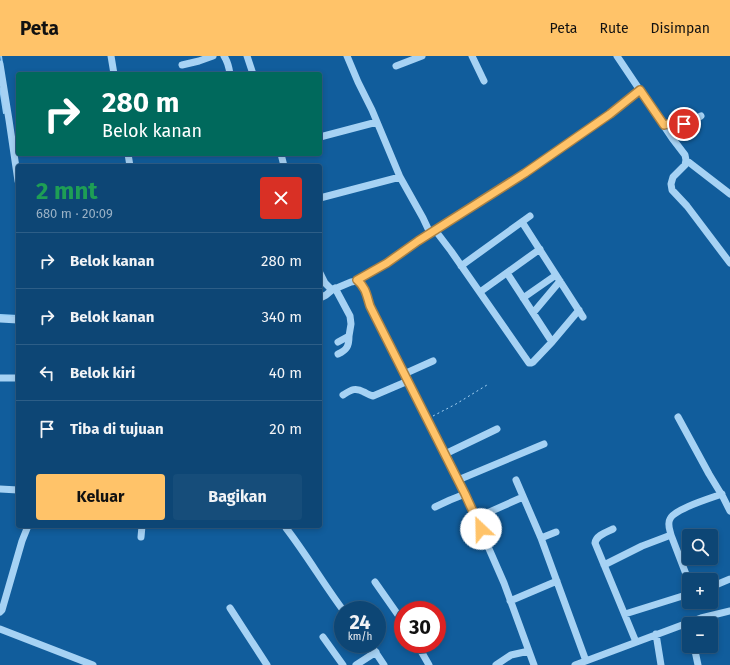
<!DOCTYPE html>
<html lang="id">
<meta charset="utf-8">
<style>
:root{--surface:#0d4675;--page:#164d7a;--text:#f1f3f6;--muted:#9ab1c5;--line:#2d5e87;--accent:#ffc369}
body{margin:0;font-family:"Fira Sans",sans-serif;background:var(--page);color:var(--text);height:100vh;display:flex;flex-direction:column;font-size:15px;white-space:nowrap}
*{box-sizing:border-box;margin:0}
p{font-size:13px;color:var(--muted)}
.icon{flex:none;width:22px;height:22px;fill:none;stroke:currentColor;stroke-width:2;stroke-linecap:round;stroke-linejoin:round}
.map{position:relative;flex:1;overflow:hidden}
.drawer{position:absolute;left:16px;top:108px;width:306px;height:364px;display:flex;flex-direction:column;background:var(--surface);border-radius:4px;box-shadow:0 2px 6px #0003,0 0 0 1px var(--line)}
.drawer>*{flex:none}
.banner{position:absolute;left:16px;top:16px;width:306px;height:84px;border-radius:4px;box-shadow:0 2px 6px #0003,0 0 0 1px var(--line);background:#00695c;color:#fff;overflow:hidden}
.tools{position:absolute;left:682px;top:473px;display:grid;gap:8px}
.tools a{display:grid;place-items:center;width:36px;height:36px;border-radius:4px;background:var(--surface);box-shadow:0 2px 6px #0003,0 0 0 1px var(--line);font-size:20px}
.speed{position:absolute;left:334px;top:545px;display:flex;gap:8px;font-size:20px;font-weight:700;text-align:center}
.speed>*{display:grid;place-content:center;width:52px;height:52px;border-radius:50%;background:var(--surface);box-shadow:0 2px 6px #0003,0 0 0 1px var(--line);line-height:1}
.speed small{font-size:10px;font-weight:400}
.speed .limit{border:6px solid #d22;background:#fff;color:#111}
.pin{position:absolute;display:grid;place-items:center;width:34px;height:34px;color:#fff;margin:-17px;border:2px solid #fff;border-radius:50%;box-shadow:0 1px 4px #0007}
.me{position:absolute;width:44px;margin:-22px;rotate:336deg;stroke-linejoin:round;filter:drop-shadow(0 0 3px #0008)}
.turn{display:flex;align-items:center;gap:14px;height:84px;padding:0 20px;font-size:18px}
.turn .icon{width:52px;height:52px;stroke-width:2.5}
.turn b{display:block;font-size:28px;line-height:34px}
.round{display:grid;place-items:center;flex:none;width:42px;height:42px;border-radius:4px;background:var(--page)}
.overview{display:flex;align-items:center;justify-content:space-between;height:68px;padding:0 20px}
h1{font-size:24px;font-weight:700;line-height:30px;color:#1e9e55}
.button{display:flex;gap:8px;margin-top:auto;padding:8px 20px}
.button a{flex:1;height:46px;border-radius:4px;background:var(--accent);color:#111;font-size:16px;font-weight:700;line-height:46px;text-align:center}
.button a+a{background:var(--page);color:var(--text)}
ul{padding:0;list-style:none}
li{display:flex;align-items:center;gap:12px;height:56px;padding:0 20px;border-top:1px solid var(--line)}
li div{flex:1}
li b{display:block;font-size:15px}
li em{font-style:normal}
header{display:flex;align-items:center;gap:24px;box-sizing:border-box;height:56px;padding:0 20px;background:var(--accent);color:#111}
header strong{font-size:19px}
nav{display:flex;gap:22px;margin-inline-start:auto;font-size:14px}
.map>svg:first-child{display:block}
.lines{fill:none;stroke-linecap:round;stroke-linejoin:round}
.stream{stroke:#98cff7;stroke-width:2}
.path{stroke:#a6d2f4;stroke-width:1;stroke-dasharray:2 3;stroke-linecap:butt}
.minor{stroke:#a6d2f4;stroke-width:7}
.route-casing{stroke:#a67f44;stroke-width:10}
.route{stroke:#ffc369;stroke-width:7}
</style>
<header>
<strong>Peta</strong>
<nav><a>Peta</a><a>Rute</a><a>Disimpan</a></nav>
</header>
<div class="map">
<svg width="730" height="609" viewBox="0 0 730 609">
<rect width="100%" height="100%" fill="#115d9c"/>
<g class="lines">
<path class="stream" d="M1,0L2,7
M0,32L4,57
M16,126L18,137
M0,259L18,260"/>
<path class="path" d="M433,360L456,348L487,329"/>
<path class="minor" d="M111,0L114,18
M224,0C228,6 229,11 230,18
M247,0L253,18
M347,0L358,26L372,54L400,121L423,162L430,177
M472,0L484,25
M617,0L672,82L685,99L686,104L685,109L673,121L671,128L672,134L687,150L730,207
M0,8L9,64L18,125
M182,9L199,5L213,0
M396,10L422,0
M664,69L672,67L677,69L684,68L701,60
M320,81L377,66
M128,98L130,110
M281,98L284,110
M686,104L730,138
M320,142L400,121
M522,166L583,261
M435,174C505,130 575,86 640,35
M461,210L530,160
M320,217L325,227L332,234L351,226L357,225C366,231 367,241 370,250C372,254 374,258 376,262L465,438L504,527L534,609
M507,217L552,286
M357,225L387,207L418,185L435,174L451,195L529,307H531L533,306L552,286L579,254
M335,232L350,260L351,268L349,280L338,286
M480,236L540,193
M320,242L326,239L332,234
M523,242L556,219
M533,257L560,225
M0,263L18,264
M338,298C347,294 349,290 349,280
M404,318L433,305
M0,322H18
M343,339C351,334 355,331 364,336C368,338 369,339 373,340L408,325
M678,361L709,418L723,441L730,455
M445,398L497,373
M458,424L544,388
M516,424L541,482
M0,433L18,434
M435,451L450,444L465,438
M476,462L523,441
M286,472C306,498 323,527 343,554
M613,473C607,476 596,479 595,487L636,586
M556,476L541,482L586,605
M671,479L689,526
M141,481L142,470
M604,509L642,490L671,479C670,474 667,468 670,463C674,453 711,442 722,438
M375,526L403,566
M711,531L718,528L730,523
M510,545L557,525
M230,552L267,609
M0,556L2,554L22,485L28,470
M625,558L689,538
M0,573L93,609
M656,578L661,609
M323,581L343,609
M370,588L384,609
M417,588L429,609
M694,590L698,609
M356,609L376,596
M496,609L511,599L529,595
M575,609L701,562L730,555"/>
</g>
<g class="lines">
<g class="route-casing">
<path id="route" d="M481,473L465,438L376,262C374,258 372,254 370,250C367,241 366,231 357,224L387,207L418,185L525,117L610,58L640,34L664,69L672,67L677,69L684,68"/>
</g>
<use href="#route" class="route"/>
</g>
</svg>
<div class="tools">
<a><svg class="icon" aria-label="search" viewBox="0 0 24 24"><circle cx="10" cy="10" r="6"/><path d="M15 15l6 6"/></svg></a>
<a>+</a>
<a>−</a>
</div>
<div class="speed"><div>24<small>km/h</small></div><div class="limit">30</div></div>
<div class="pin" style="left:684px;top:68px;background:#d93025"><svg class="icon" aria-label="arrive" viewBox="0 0 24 24"><path d="M6 21V4h12l-3 4 3 4H6"/></svg></div>
<svg class="me" style="left:481px;top:473px" viewBox="-20 -20 40 40"><circle r="19" fill="#fff"/><path d="M0-13L10 11 0 6-10 11z" fill="#ffc369"/></svg>
<div class="banner">
<div class="turn"><svg class="icon" aria-label="right" viewBox="0 0 24 24"><path d="M7 20v-9h11M14 6l5 5-5 5"/></svg><div><b>280 m</b>Belok kanan</div></div>
</div>
<section class="drawer">
<div class="overview"><div><h1>2 mnt</h1><p>680 m · 20:09</p></div><a class="round" style="background:#d93025;color:#fff"><svg class="icon" aria-label="close" viewBox="0 0 24 24"><path d="M6 6l12 12M18 6L6 18"/></svg></a></div>
<ul>
<li><svg class="icon" aria-label="right" viewBox="0 0 24 24"><path d="M7 20v-9h11M14 6l5 5-5 5"/></svg><div><b>Belok kanan</b></div><em>280 m</em></li>
<li><svg class="icon" aria-label="right" viewBox="0 0 24 24"><path d="M7 20v-9h11M14 6l5 5-5 5"/></svg><div><b>Belok kanan</b></div><em>340 m</em></li>
<li><svg class="icon" aria-label="left" viewBox="0 0 24 24"><path d="M17 20v-9H6M10 6l-5 5 5 5"/></svg><div><b>Belok kiri</b></div><em>40 m</em></li>
<li><svg class="icon" aria-label="arrive" viewBox="0 0 24 24"><path d="M6 21V4h12l-3 4 3 4H6"/></svg><div><b>Tiba di tujuan</b></div><em>20 m</em></li>
</ul>
<div class="button"><a>Keluar</a><a>Bagikan</a></div>
</section>
</div>
